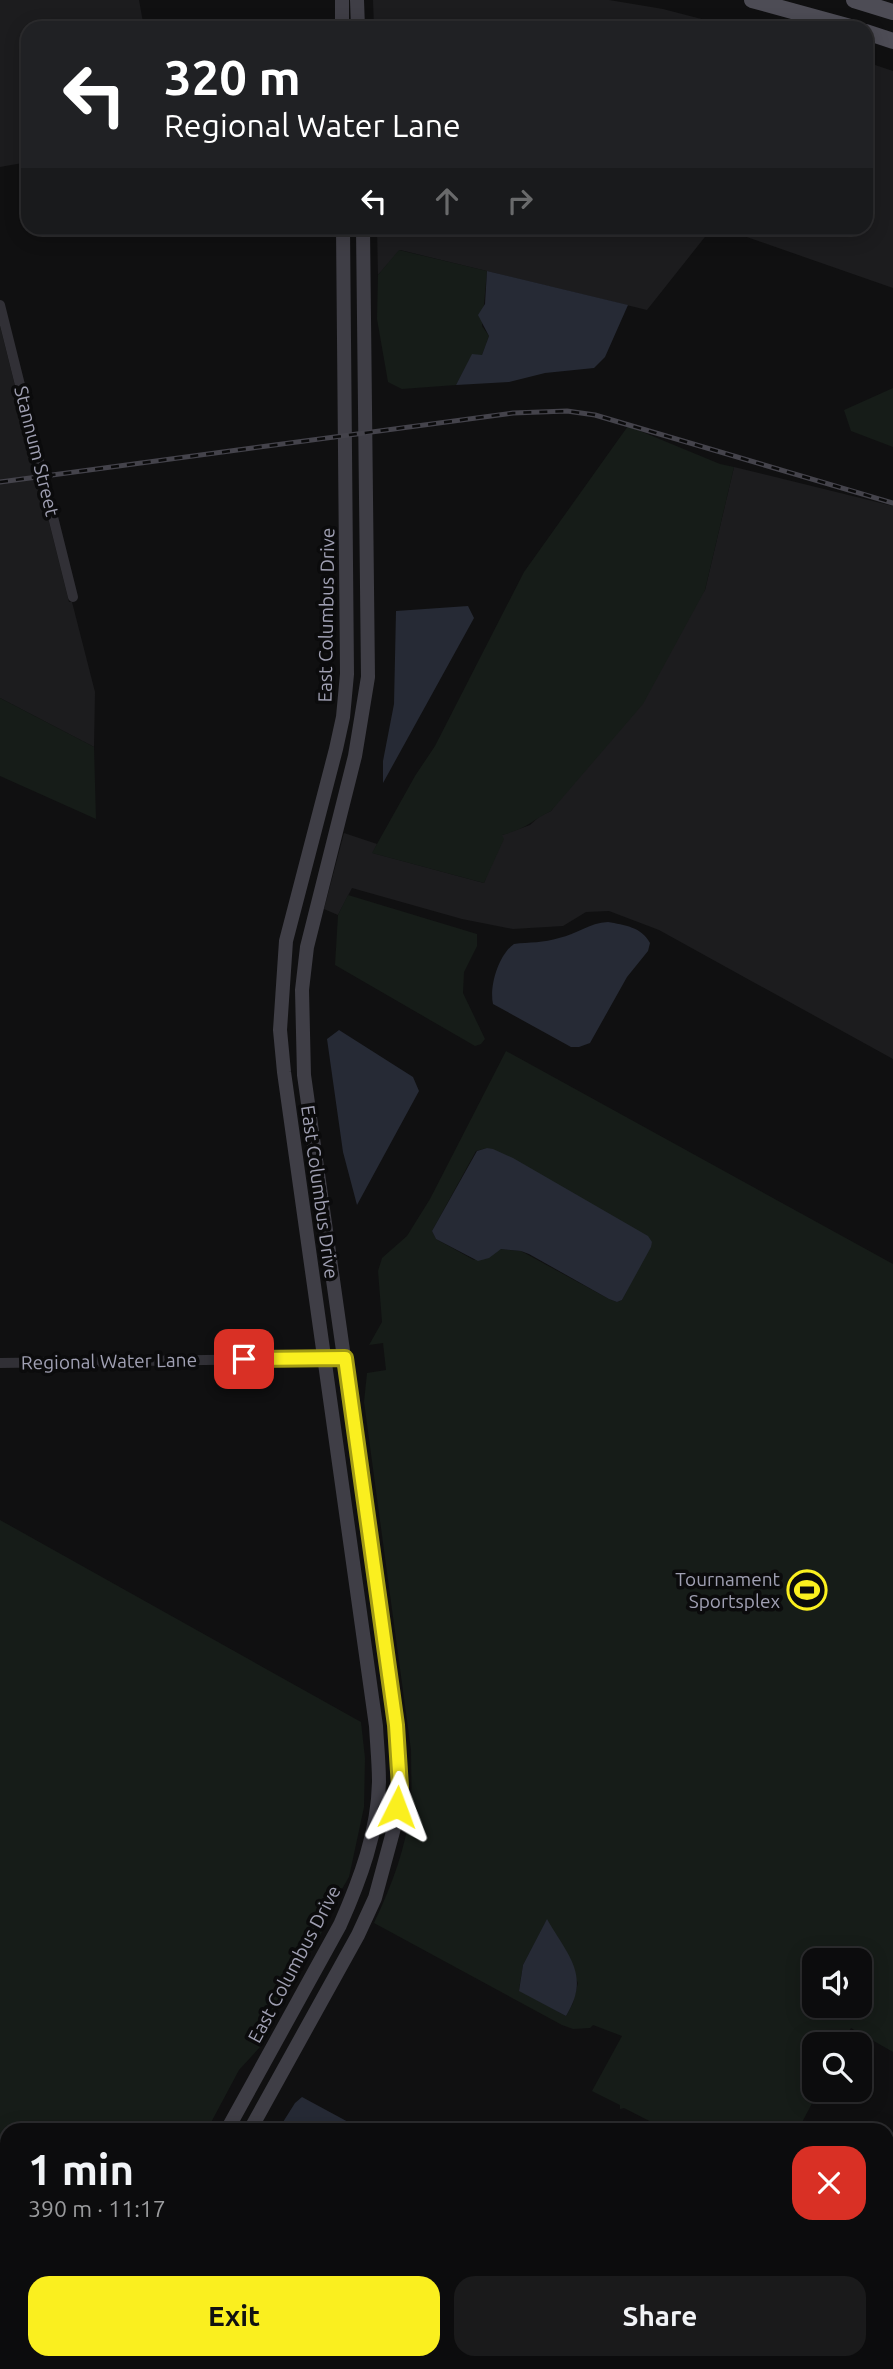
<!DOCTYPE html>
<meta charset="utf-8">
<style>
:root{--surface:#0c0c0d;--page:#1a1a1b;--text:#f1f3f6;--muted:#9a9b9d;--line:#2c2c2e;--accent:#faef1f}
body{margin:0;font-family:Ubuntu,sans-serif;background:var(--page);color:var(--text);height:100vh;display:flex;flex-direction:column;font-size:26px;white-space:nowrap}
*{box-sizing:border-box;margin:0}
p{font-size:23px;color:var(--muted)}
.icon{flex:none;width:38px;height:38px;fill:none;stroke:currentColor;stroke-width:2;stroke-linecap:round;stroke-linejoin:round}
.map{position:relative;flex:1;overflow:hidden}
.drawer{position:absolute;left:0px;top:2123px;width:894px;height:247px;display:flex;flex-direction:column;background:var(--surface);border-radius:21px 21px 0 0;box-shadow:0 4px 18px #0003,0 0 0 2px var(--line)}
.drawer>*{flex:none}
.top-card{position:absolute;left:21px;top:21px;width:852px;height:214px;border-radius:21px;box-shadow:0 4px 18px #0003,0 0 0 2px var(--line);background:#202124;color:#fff;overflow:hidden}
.buttons{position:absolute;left:802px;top:1948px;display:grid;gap:14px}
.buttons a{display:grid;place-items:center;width:70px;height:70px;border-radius:14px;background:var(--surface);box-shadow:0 4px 18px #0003,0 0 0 2px var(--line);font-size:35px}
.pin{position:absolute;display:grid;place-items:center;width:60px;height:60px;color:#fff;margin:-30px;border-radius:14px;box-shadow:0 4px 10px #0006}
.me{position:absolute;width:77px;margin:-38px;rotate:3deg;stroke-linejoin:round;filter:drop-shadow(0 0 5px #0008)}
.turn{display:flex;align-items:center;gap:24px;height:147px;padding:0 28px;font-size:32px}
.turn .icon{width:91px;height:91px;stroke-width:2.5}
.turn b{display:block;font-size:49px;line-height:60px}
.lanes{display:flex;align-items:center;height:66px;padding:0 28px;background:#0003;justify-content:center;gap:35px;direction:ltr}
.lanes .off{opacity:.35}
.round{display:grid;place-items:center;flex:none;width:74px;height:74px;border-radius:21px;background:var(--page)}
.head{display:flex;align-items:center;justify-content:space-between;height:119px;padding:0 28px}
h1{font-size:42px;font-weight:600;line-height:52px}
.button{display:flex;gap:14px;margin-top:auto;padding:14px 28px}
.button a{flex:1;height:80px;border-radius:21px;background:var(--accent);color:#111;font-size:28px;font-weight:600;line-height:80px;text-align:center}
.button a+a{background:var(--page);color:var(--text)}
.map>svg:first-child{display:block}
.built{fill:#1c1c1e}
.green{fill:#161c18;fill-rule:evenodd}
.water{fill:#262a35}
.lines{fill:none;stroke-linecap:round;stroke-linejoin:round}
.street{stroke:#313036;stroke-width:10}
.secondary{stroke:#3f3e46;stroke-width:14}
.primary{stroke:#4d4c55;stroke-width:16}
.rail-casing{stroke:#44434b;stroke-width:5}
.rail{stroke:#0b0b0c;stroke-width:2.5;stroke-dasharray:8;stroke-linecap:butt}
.route-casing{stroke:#a29b14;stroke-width:18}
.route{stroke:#faef1f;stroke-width:12}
.labels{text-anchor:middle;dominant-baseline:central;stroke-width:7;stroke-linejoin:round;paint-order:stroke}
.street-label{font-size:19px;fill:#a0a0b3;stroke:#0b0b0c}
.poi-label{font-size:19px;fill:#a0a0b3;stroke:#0b0b0c;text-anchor:end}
</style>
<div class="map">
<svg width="893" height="2369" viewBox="0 0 893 2369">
<rect width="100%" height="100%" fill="#101011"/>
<path class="built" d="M0,0H139L144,28H28V162L0,167Z
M373,0H609L663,9L736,28H374Z
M866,62L893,71V288L721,228H866Z
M377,228H712L647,310L400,250L378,275Z
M0,326L69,602H72L95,692L94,747L0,698Z
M734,467L893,506V1059L659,930L609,911L586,912L563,926L513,929L462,919L352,888L338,915L324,909L344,833L377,844L373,853L484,883L502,835L530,825L540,816L551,811L705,590Z"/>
<path class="green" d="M399,250L487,271L482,326L489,336L482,355H472L456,385L402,389L388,382L377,319L378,275Z
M893,388V447L851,431L844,410Z
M628,426L720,464L734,467L705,590L643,704L551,811C531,821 526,829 502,835L504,839L484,883L372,853L415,776L435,746L524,572Z
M0,698L94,747L96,819L0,776Z
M348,895L477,934V946L464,972L463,993L485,1039L481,1044L475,1046L335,965L338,915Z
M506,1051L893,1264V2052L851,2028L842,2044H814V2090H819L798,2130H667L624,2108L620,2109V2105L592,2091L622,2036L593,2025L590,2028L573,2029L562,2025L374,1923C392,1885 406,1848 411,1805C412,1787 411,1768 411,1750L364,1402L367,1373L386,1370L383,1343L369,1345L382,1322L378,1271L382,1258L407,1236L430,1199ZM487,1148L652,1242L622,1300L617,1302L609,1299L521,1251L501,1249L474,1260L436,1239L432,1231L476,1151ZM547,1920L578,1983L573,2003L566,2016L519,1990L523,1965ZM814,1960H859V2006H814Z
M0,1520L361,1722L365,1758L364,1807L349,1877L332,1906L319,1939L276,2009L260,2047L239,2070L207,2130H7V2202L0,2198Z
M893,2226V2369H853L855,2363L887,2362V2247Z
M635,2362H826L838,2369H631Z"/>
<path class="water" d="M487,271L628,305L605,357L594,368L545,373L509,382L456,385L472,354L482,355L489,336L478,315L485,304Z
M468,606L474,618L383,783V761L394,704L396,611Z
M608,922C624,925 642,927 650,943L648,951L627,977L590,1043L579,1047H571L493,1004C489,986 499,954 514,944C529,942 544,943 559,938C577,934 589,923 608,922Z
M339,1030L413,1077L419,1091L357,1205L343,1152L327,1039Z
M487,1148L493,1149L513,1158L648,1236L652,1242L651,1247L622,1300L617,1302L609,1299L529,1254L521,1251L501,1249L489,1258L478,1261L436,1239L432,1231L477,1151Z
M547,1919C568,1956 591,1975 566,2016L519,1991L523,1965Z
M302,2097L363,2130H278L295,2103Z"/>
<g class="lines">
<path class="street" d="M0,305L73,597
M0,1363L345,1358"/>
<path class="secondary" d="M342,0V28
M357,0L358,28
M227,2130L340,1925C360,1880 378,1832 379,1782C379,1763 377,1745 376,1726L284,1072L280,1030L286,941L336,749L343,717L347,674L343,228
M250,2130L358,1935L375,1898L394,1828L400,1787L396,1725L304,1075L302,990L307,947L355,756L368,677L363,228
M90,2369L95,2362
M113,2369L118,2362"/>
<path class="primary" d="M752,0L854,28
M854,0L893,12
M866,32L893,41"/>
<g class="rail-casing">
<path id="rail" d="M0,482L513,413L567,411L595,415L893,503"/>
</g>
<use href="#rail" class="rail"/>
</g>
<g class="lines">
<g class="route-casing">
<path id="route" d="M244,1359L345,1358L396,1725L400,1787L397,1807"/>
</g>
<use href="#route" class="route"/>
</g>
<defs>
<g id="stadium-ring" transform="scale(2.0125)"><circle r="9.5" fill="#0b0b0c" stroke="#faef1f" stroke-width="1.5"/><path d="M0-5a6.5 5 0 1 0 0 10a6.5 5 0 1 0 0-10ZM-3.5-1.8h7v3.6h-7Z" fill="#faef1f"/></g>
</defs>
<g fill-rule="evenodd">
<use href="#stadium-ring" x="807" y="1590"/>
</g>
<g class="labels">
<g class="street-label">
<text transform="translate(37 451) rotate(76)">Stannum Street</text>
<text transform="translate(326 615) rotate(-89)">East Columbus Drive</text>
<text transform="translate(320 1192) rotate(82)">East Columbus Drive</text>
<text transform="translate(109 1361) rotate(-1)">Regional Water Lane</text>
<text transform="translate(294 1964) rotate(-62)">East Columbus Drive</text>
</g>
<g class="poi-label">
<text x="780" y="1579">Tournament<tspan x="780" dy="22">Sportsplex</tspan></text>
</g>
</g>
</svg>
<div class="buttons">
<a><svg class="icon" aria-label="sound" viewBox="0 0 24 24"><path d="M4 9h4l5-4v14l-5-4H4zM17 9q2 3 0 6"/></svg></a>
<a><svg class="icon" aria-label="search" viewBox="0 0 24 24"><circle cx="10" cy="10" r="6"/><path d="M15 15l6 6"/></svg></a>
</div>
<div class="pin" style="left:244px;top:1359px;background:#d93025"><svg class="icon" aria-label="arrive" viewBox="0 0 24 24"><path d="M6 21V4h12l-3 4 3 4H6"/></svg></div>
<svg class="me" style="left:397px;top:1807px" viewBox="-20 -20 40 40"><path d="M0-17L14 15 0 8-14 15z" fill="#faef1f" stroke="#fff" stroke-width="4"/></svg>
<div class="top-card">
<div class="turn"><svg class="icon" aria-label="left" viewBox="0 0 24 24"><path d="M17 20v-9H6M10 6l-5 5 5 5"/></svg><div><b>320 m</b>Regional Water Lane</div></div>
<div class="lanes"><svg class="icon" aria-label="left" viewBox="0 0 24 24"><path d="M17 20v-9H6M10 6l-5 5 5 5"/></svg><svg class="icon off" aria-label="ahead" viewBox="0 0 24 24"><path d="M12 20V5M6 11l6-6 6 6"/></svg><svg class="icon off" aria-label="right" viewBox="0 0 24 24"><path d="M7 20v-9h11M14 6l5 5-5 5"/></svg></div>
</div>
<section class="drawer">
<div class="head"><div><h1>1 min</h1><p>390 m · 11:17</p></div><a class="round" style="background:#d93025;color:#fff"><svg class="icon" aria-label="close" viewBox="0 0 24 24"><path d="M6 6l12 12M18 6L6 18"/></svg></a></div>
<div class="button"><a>Exit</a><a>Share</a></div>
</section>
</div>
